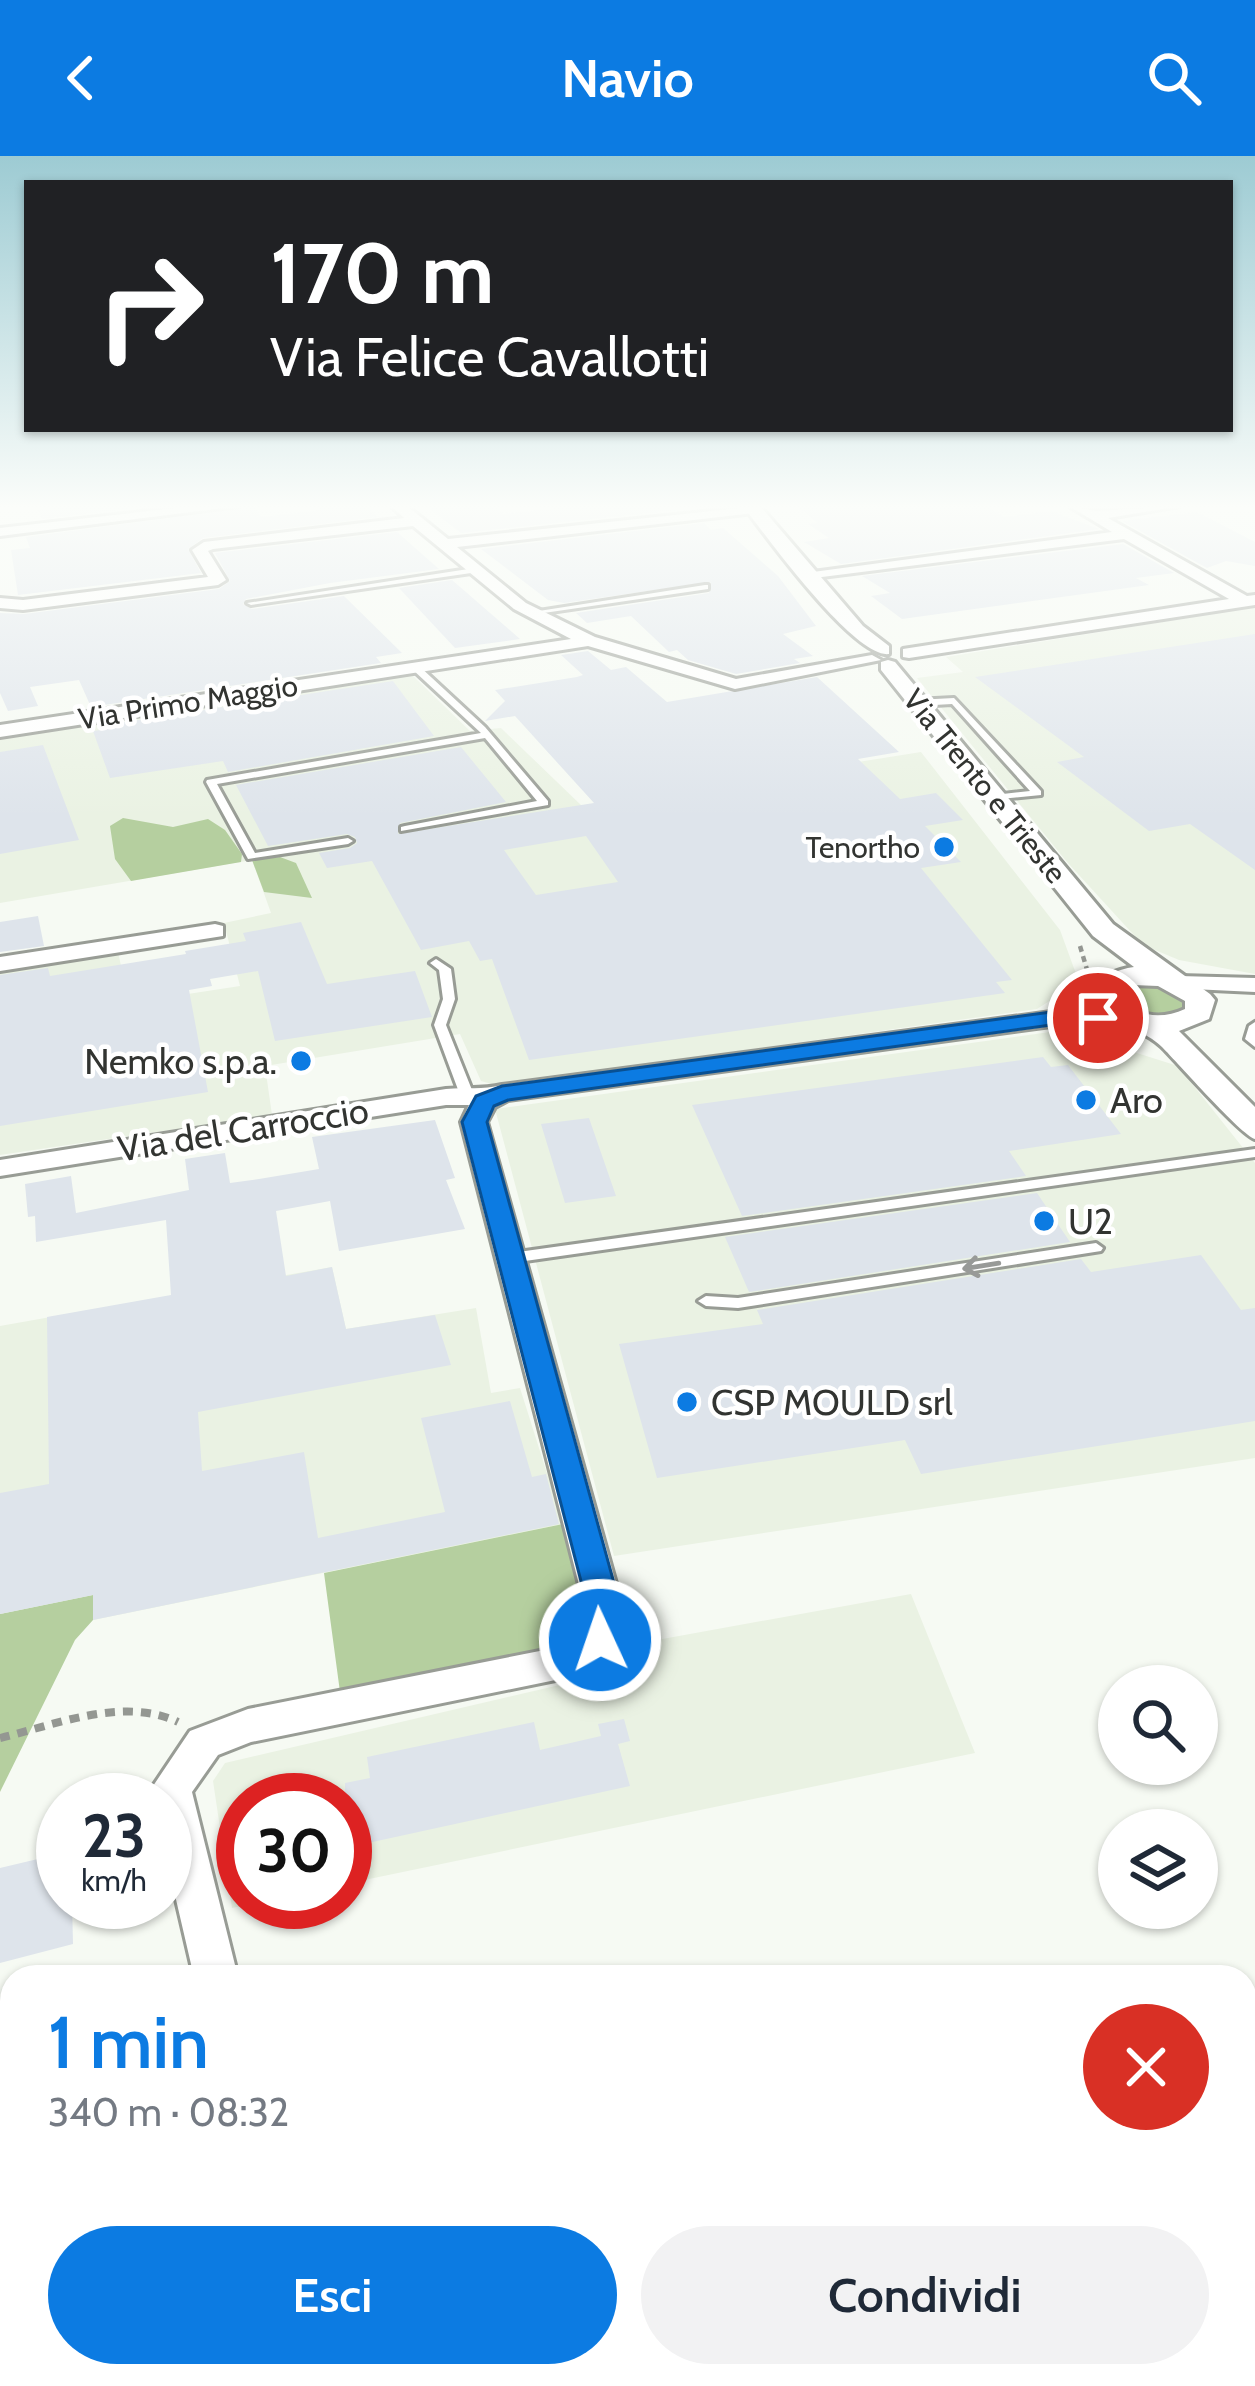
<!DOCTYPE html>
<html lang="it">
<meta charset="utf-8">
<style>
:root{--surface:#fff;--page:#f2f2f3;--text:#1f2937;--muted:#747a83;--accent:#0c7be2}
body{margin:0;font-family:Cabin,sans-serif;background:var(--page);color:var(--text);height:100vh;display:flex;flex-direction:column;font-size:45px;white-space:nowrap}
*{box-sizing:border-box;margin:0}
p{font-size:39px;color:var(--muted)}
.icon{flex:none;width:66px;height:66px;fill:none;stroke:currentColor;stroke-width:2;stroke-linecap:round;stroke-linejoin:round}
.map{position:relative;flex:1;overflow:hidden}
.sheet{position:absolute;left:0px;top:1809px;width:1257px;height:423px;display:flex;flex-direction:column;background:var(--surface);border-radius:36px 36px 0 0;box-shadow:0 3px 9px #0004}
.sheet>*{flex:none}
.banner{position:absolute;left:24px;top:24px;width:1209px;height:252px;border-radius:0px;box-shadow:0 3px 9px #0004;background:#202124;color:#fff;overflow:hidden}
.tools{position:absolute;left:1098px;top:1509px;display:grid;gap:24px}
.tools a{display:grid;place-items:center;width:120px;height:120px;border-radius:50%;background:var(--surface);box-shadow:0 3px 9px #0004;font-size:60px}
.speed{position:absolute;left:36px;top:1617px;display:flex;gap:24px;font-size:60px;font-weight:700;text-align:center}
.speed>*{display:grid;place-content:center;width:156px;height:156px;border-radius:50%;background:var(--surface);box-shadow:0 3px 9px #0004;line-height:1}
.speed small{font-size:30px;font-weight:400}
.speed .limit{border:18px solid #d22;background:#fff;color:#111}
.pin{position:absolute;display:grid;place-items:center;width:102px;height:102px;color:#fff;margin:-51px;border:6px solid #fff;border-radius:50%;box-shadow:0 3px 12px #0007}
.me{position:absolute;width:132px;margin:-66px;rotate:357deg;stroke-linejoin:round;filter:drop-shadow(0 0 9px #0008)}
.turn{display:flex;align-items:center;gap:42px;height:252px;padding:0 48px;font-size:54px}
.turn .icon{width:156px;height:156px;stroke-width:2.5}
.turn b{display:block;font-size:84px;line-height:102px}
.round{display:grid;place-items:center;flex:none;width:126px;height:126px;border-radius:63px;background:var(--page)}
.summary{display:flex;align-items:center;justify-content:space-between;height:204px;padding:0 48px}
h1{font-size:72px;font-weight:600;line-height:90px;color:var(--accent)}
.button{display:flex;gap:24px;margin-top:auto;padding:24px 48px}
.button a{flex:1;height:138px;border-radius:72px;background:var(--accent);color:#fff;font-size:48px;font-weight:600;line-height:138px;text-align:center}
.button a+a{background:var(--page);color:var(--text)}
header{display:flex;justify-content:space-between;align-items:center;height:156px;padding:0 48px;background:var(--accent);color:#fff;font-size:54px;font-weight:600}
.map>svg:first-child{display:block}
.built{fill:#eaf2e3}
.green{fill:#b5cf9f}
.building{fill:#dee4eb;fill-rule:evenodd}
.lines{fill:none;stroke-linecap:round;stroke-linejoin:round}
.service-casing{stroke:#989c95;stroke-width:6}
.minor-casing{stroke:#989c95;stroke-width:6}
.tertiary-casing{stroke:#989c95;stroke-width:6}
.path-far2{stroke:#949792;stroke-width:4.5;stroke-dasharray:6 4.5;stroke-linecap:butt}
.path-far1{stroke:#949792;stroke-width:8;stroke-dasharray:10 8;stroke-linecap:butt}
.path{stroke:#949792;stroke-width:9;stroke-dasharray:14 9;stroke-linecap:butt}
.service{fill:#fff;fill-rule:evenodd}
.minor{fill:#fff;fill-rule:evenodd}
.tertiary{fill:#fff;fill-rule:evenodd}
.oneway{stroke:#989a98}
.route{fill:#0c7be2;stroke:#085093;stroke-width:3}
.poi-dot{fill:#0c7be2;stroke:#fff;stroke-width:4.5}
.labels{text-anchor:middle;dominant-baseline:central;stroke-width:9;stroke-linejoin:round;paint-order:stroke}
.far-street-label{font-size:30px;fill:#323431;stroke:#fff}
.far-poi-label{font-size:30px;fill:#323431;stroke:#fff;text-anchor:end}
.poi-label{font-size:36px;fill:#323431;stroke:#fff;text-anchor:start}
.street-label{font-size:36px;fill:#323431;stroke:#fff}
</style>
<header><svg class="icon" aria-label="back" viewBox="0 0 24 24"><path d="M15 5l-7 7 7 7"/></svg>Navio<svg class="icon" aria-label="search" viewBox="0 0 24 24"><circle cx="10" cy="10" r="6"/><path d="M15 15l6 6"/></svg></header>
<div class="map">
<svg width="1255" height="2230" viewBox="0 0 1255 2230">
<rect width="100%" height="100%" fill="#f6faf3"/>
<path class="built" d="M1255,451V818L1179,804L1143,789L1067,706L917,522L963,516L946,501Z
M411,518L470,575L501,572L582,650L921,596L1060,774L1079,826L1037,853L495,929L481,925L460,878L265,910L272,959L0,999V815L118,796L129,847L240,830L224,767L271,757L252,704L0,747V582Z
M1064,874L1178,910L1255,1007V1302L614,1400L495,953Z
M332,1111L346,1173L476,1152L491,1237L520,1232L563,1368L93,1464V1440L0,1458V1170Z
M911,1438L975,1597L345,1728V1644H243V1746H259L232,1752L213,1625L225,1607L650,1508L657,1484Z
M12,2205V2220H305L308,2230H0V2209Z"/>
<path class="green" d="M123,662L173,671L208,663L225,674L242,698L241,706L131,725L115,703L110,670Z
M280,701L296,707L312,742L264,736L252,704Z
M1150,826L1183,836L1188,854C1164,868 1137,860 1121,839L1124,833Z
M563,1368L587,1470L571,1487L340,1536L324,1417Z
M93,1439V1464L75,1484L0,1636V1458Z
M1255,1845V2230H1002L999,2220H1245V1847Z
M12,1938V2205L0,2209V1941Z"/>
<path class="building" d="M67,350H152L42,363L38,354Z
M318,350H366L378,361L203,382L188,393L201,417L18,439L11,394L30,392L26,381L254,351L261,361L321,354Z
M426,350H496L503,358L575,350L687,353L461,377Z
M797,350H986L1004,361L1051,355L1099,373L841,408L804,386L829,382L808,368L818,367Z
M1197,356L1255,386V410L1226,405L1207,412L1122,365Z
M704,367L711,374L723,372L778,420L816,470L783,478L813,500L794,503L800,507L736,518L688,504L677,494L669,496L631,460L587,467L576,457L709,437L711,426L564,447L548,444L481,393Z
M397,376L439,413L330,427L246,443L243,448L252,453L344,440L402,497L376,501L381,507L91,551L79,524L30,531L38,550L8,555L0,537V457L24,458L219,433L230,425L215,397Z
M1123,388L1174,417L1136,422L1149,429L902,463L871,440L890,437L862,420Z
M452,424L520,483L455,492L399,432Z
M1255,478V714L1190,668L1149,675L1057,606L1084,601L975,521Z
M588,495L611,514L626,511L667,546L817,521L899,596L858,603L900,643L936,637L963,664L925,670L961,706L921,712L1012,824L996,826L1005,837L529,904L492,803L480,805L469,785L421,794L372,705L327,712L319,697L350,692L357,687L355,681L347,678L268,690L236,629L461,591L506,646L400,667L398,678L594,647L515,560L485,565L505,545L495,534L577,521L583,519L561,499ZM586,680L618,726L536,739L504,694Z
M393,525L434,580L228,616L223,605L110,622L93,575L101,574L99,570Z
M43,589L79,684L0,698V596Z
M38,760L44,790L0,796V766Z
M301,766L327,828L415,815L432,861L275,885L258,815L210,823L212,830L189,834L208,936L0,970V819L48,812L50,820L186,798L185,795L246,785L243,777Z
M1043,901L1051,911L1068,909L1121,978L1009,995L1026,1020L742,1060L692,949Z
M589,962L616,1040L565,1047L541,968Z
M435,964L455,1022L446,1024L465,1073L339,1095L330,1045L276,1055L286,1120L332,1111L346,1173L435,1159L451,1209L198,1256L202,1315L304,1296L318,1382L445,1356L421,1262L510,1245L532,1321L546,1318L559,1368L93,1464V1439L0,1458V1337L49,1328L47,1161L171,1139L166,1064L36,1086L35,1060L28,1061L25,1028L71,1020L76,1057L189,1034L185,1003L225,997L230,1027L259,1023L319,1013L312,981Z
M1037,1037L1070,1086L749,1136L725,1081Z
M1201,1099L1241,1154L1255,1152V1265L921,1318L905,1284L657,1322L619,1188L763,1168L757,1154L1081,1103L1091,1116Z
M624,1563L630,1585L618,1588L630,1630L345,1692V1627L370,1622L367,1601L534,1566L540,1594L601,1580L598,1568Z
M63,1697V1746H72L73,1788L0,1807V1712Z"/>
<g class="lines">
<g class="service-casing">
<path id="service" d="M475,412L478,416L251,449L247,447Z
M705,429H708V433L530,459L526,457Z
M412,509H418L485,571L548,645V649L401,675V671L405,670L537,645L485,582L217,628L255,697L348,682L353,685L348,688L248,703L206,626L207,624L481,577L412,513Z
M954,542L1041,635V639L990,644V640L994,639L1030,635L952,548L916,550L911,547L916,544Z
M436,803L451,813L455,843L446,869L474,939L467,943L460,939L434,869L443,843L439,814L430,807Z
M1255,866V891L1245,883L1249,870Z
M1255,993V1001L511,1107L504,1102L511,1097Z
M1096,1087L1103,1092L1101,1095L738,1152L706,1150L698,1145L706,1140L738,1142Z"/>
</g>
<g class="minor-casing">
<path id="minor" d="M193,350H239L0,380V372Z
M391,350H407L448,383L759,350L754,357L457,391L526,447L595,481L736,523L872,499L881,504L735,533L588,490L0,581V569L571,483L514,453L413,370L213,393L208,395L226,424L218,429L23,454L0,452V442L23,444L208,421L192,394L204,386L404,362Z
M1069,350L1096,355L1180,350L1108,362L1247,440L1255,439V449L909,502L903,501V493L1229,443L1124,383L806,423L798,418L1112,376Z
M215,768L223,770V780L0,815V801Z
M1179,820L1255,822V836L1171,832V822Z
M1051,856L1136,858L1148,865L1136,872L1051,870L508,944L495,951L487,966L624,1456C618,1488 608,1509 575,1520L251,1586L218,1599L192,1636L238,1821H194L165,1696V1644H153L151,1633L190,1575L248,1553L565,1490L583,1476L586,1456L461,966L469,949H446L0,1020V1004L446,933C467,931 482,934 502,929Z
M335,2220H387L392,2230H338Z"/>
</g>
<g class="tertiary-casing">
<path id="tertiary" d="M743,350H760L863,470L889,490V498C855,503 766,380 743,350Z
M888,504L895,506L1113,768L1210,838L1215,844L1209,863L1179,875L1255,951V983C1241,979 1178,907 1162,891C1137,867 1106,872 1091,835C1101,821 1117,813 1134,811L1093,780L881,514V506ZM1133,829L1158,830L1185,845V853C1161,864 1134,862 1121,837Z"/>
</g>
<path class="path-far2" d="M1080,790L1088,817"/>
<path class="path-far1" d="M0,1582C55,1569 123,1540 178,1566"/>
<path class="path" d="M1245,1880L1255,1878
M0,1924L12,1921
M1245,2123L1255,2121
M1103,2220L1107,2230
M1162,2220L1166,2230
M1213,2220L1217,2230"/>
<use href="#service" class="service"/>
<use href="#minor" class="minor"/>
<use href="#tertiary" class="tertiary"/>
</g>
<defs><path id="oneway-shaft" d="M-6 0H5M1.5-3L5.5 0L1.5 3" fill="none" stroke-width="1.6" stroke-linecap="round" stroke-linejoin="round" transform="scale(3)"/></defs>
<use class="oneway" href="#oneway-shaft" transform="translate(981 1110) rotate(171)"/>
<linearGradient id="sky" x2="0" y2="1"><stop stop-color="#9dcbd3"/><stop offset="0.53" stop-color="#fbfdfa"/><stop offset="1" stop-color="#fbfdfa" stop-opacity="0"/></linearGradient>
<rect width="1255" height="662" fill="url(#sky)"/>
<path class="route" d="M1098,855L1110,862L1106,867L1051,869L508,944L494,950L487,966L622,1456L612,1494L600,1498L588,1494L583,1484L589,1456L462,966L476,940L502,930L1051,856Z"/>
<g class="poi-dot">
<circle cx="944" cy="691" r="12"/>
<circle cx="301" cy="905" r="12"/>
<circle cx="1086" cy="944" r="12"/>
<circle cx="1044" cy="1065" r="12"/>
<circle cx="687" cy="1246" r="12"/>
</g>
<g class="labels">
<g class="far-street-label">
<text transform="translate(188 546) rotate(-9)">Via Primo Maggio</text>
<text transform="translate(985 630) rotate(51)">Via Trento e Trieste</text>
</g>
<g class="far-poi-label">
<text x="920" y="691">Tenortho</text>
</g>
<g class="poi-label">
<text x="277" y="905" text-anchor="end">Nemko s.p.a.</text>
<text x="1110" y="944">Aro</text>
<text x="1068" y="1065">U2</text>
<text x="711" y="1246">CSP MOULD srl</text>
</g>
<g class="street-label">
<text transform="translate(243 973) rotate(-9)">Via del Carroccio</text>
</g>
</g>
</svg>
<div class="tools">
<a><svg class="icon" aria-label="search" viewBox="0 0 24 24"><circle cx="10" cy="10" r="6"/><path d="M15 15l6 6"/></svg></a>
<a><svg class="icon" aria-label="layers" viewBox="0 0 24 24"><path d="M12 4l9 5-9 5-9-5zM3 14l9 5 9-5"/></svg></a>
</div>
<div class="speed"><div>23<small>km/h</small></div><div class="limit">30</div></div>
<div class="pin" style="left:1098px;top:862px;background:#d93025"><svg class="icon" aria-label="arrive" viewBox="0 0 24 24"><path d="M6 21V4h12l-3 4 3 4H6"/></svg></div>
<svg class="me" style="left:600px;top:1484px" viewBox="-20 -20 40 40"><circle r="17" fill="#0c7be2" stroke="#fff" stroke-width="3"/><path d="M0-11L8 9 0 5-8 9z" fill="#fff"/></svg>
<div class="banner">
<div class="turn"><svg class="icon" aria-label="right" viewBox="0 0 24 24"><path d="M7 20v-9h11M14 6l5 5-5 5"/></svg><div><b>170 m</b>Via Felice Cavallotti</div></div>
</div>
<section class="sheet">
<div class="summary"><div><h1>1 min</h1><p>340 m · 08:32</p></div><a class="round" style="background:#d93025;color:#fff"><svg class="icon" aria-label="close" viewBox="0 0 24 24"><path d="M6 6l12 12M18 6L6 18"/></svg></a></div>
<div class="button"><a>Esci</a><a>Condividi</a></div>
</section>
</div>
